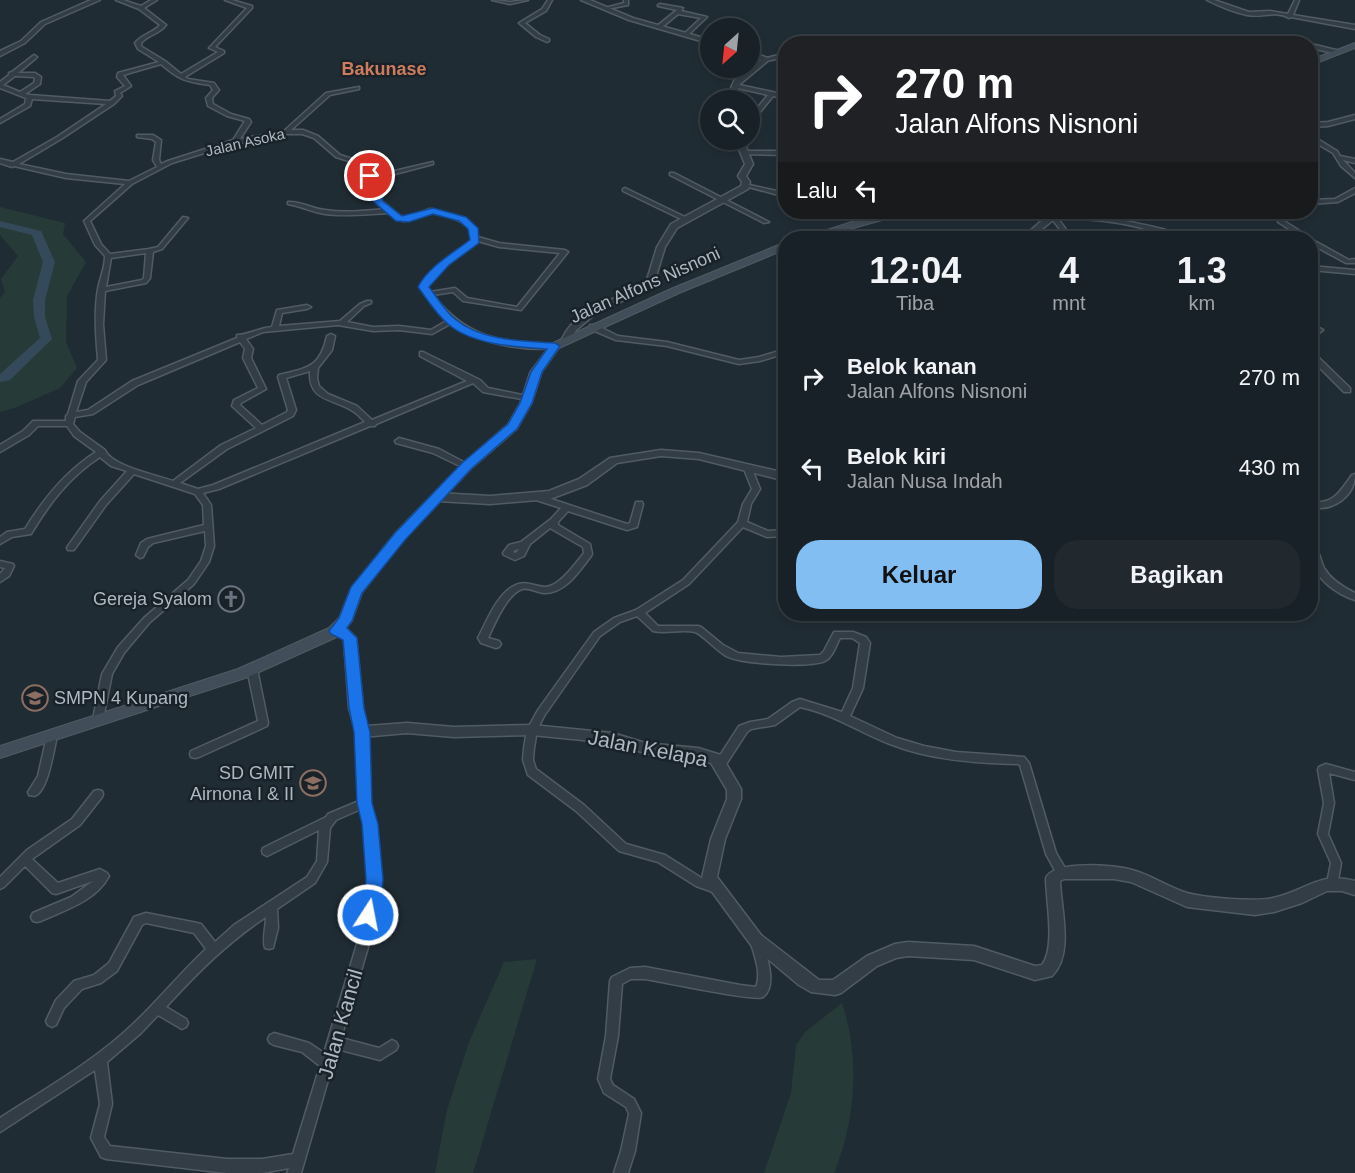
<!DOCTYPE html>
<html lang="id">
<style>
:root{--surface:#182127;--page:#21292f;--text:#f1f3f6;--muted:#9fa3a7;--line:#363e44;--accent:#82bef2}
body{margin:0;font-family:Helvetica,sans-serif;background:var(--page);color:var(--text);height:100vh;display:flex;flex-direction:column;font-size:22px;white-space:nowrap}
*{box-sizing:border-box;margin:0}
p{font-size:20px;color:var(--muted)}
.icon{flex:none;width:33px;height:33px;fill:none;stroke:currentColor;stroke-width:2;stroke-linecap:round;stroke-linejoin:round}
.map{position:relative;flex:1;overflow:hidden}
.panel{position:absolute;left:778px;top:231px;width:540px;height:390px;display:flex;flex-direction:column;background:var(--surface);border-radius:24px;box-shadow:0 3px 9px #0003,0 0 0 2px var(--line)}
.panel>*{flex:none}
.top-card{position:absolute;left:778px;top:36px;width:540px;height:183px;border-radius:24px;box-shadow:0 3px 9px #0003,0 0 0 2px var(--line);background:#202124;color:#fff;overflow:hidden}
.needle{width:39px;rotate:207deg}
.tools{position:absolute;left:700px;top:18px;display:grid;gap:12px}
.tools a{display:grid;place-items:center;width:60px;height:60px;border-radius:50%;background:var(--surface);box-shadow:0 3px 9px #0003,0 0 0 2px var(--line);font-size:30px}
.pin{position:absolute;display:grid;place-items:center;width:51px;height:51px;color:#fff;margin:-26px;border:3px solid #fff;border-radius:50%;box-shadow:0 2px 6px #0007}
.me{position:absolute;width:66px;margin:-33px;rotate:11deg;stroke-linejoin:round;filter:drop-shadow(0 0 4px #0008)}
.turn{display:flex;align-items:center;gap:21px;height:126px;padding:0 18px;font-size:27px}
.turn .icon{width:78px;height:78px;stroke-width:2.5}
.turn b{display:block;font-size:42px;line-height:51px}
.then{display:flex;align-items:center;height:57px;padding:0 18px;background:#0003;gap:12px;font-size:22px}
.eta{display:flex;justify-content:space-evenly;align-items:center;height:102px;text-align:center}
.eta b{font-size:36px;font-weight:700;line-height:42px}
.cta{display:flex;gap:12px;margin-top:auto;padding:12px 18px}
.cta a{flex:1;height:69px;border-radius:24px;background:var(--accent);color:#111;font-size:24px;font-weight:700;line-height:69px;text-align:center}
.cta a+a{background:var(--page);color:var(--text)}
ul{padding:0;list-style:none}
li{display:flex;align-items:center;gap:18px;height:90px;padding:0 18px}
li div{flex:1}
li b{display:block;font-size:22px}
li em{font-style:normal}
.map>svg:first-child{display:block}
.green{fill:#263b38}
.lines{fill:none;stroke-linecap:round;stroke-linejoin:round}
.river{fill:#344a5b;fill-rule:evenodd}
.minor-casing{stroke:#515b63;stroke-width:3}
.tertiary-casing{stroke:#515b63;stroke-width:3}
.secondary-casing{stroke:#515b63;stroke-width:2}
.minor{fill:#333d45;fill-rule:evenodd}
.tertiary{fill:#333d45;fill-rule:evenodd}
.secondary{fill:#414d58;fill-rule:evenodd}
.route{fill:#1a73e8;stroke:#114b97;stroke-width:1.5}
.labels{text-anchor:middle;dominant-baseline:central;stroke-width:5;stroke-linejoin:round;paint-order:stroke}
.far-street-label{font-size:15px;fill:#adb8c2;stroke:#192229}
.far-quarter-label{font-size:18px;font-weight:bold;fill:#cd7d5e;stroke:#192229}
.street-label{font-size:18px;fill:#adb8c2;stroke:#192229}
.poi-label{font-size:18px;fill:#adb8c2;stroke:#192229;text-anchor:end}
.near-street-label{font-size:21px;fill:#adb8c2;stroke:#192229}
</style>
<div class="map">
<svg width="1355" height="1173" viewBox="0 0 1355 1173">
<rect width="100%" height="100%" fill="#202c34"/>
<path class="green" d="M0,207L65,223L63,234L86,262L67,296L66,342L77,368L60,388L17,407L0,412V298L5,292L1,279L18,256L0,235Z
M537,959L473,1173H435L447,1110L469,1042L504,962Z
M842,1003C860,1057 856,1120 834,1173H764L791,1093L796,1045L805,1032Z"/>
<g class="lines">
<path class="river" d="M0,221L41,231L55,262L45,300V317L52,339L10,380L0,382V374L40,338L34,317L33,300L43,262L32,235L0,227Z"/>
<g class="minor-casing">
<path id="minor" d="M116,0H123L141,6L151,0H157L144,8L166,25C159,34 148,35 141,43L142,47L165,61L181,74L218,52L209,48L247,8L225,0H232L252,6V8L215,47L224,51V53L185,77L188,79L214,83L219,90L212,98L213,104L231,114L249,119L251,122L240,139L284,131L326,93L359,87V89L330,95L291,130H303L318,136L340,155L359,161L373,176L433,162V164L376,179L382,201L400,216L408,217L430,209L465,218L476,228L478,237L499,243L565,250L568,252L521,310L463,301L453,292L433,295C469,341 501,341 555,344H558V348C522,351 481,345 452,323L432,334L399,330L373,331L338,325L263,332L246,339L253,349L251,358L266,389L241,403L240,405L262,425L287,412L288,410L278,377L279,375C307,368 320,368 327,336L331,334L335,336L332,350L318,368L317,378L319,386L328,394L357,406L372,420L467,381L420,356V352H423L480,380L488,388L527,396L531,398L527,400L483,392L473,383L376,424L375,426H370L219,489L203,493L211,505L214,546L209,562L194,584L150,622L124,653L112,674L103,719L102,722L98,723L94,722L93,719L102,674L118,647L144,618L188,580L201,561L206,546L205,531L153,543L148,547L143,557L140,558L136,555L141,543L147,539L204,525L203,505L195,494L134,474L106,505L74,550H68L67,548L68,546L100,501L127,471L111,466L100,457C70,476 49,504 31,534L12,537L0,544V537L7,532L25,529C44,498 66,471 96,452L74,436L67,426H38L29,435L0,452V445L23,431L33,421H66V416L68,414L78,381L98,360C96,336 94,311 98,289C100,278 105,268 105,256L95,245L84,221L125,184L66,178L14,166L12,167L0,163V159L13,162L57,137L106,104L32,99L30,106L0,123V119L25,104L26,98L0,88V82L9,75V73L12,72L34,55L37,57L36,58L18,73H35L41,77L40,84L25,94L30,95L110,101L116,96L115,91L125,86L117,77L118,73L159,62L138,49L135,43C142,34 153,33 160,25L139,9ZM161,64C181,81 185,81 210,85L213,90L206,98L208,106L227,116L245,121L233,140L168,161L161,164L159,160L161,140L153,135H137V137L152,139L156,142L153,160L157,167L129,181L66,174L19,164L61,139L114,104L122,96L120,93L131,86L123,75ZM15,76L34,77L35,78L34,83L20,92L3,85ZM286,134H302L314,138L336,157L355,163L370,179L376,202L384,209C365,211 345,213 325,210C312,209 301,201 288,202V204C301,206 312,212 325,214C346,217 367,214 388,213C406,228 410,218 428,214C437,212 462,220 468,227C471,231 471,236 472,240C453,256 432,266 420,287L429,300L448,320L431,330L399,326L373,327L347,322L364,306L371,303V301H367L360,304L340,321L279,326L282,313L307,309L311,307L307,305L277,310L272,327C259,328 248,335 237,335V338L132,381L88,410L76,412L86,382L106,360L103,324L105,291L146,283L150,278L153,252L162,249L188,218L183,217L158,247L149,249L110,254L101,244L90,221L132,184L172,163L230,145ZM478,241L499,247L560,253L517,307L467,298L455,288L430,292L426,287L430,281L442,269ZM146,253L144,278L142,280L106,287L111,258ZM240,342L245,349L243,358L258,388L234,400L232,406L256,428L221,445L173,481C156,475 111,466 105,450L80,432L73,424L75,417L93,414L138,385ZM310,371C308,401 332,398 351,410C357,413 361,418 365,422L213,485L198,489L180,483L227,449L293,416L296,410L286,378Z
M492,0L510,2L528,0L510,4Z
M548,0H552L546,11L525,23L540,35L549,39V41L547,42L536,37L519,23L542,9Z
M624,0H628V5L607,9L605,8L624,3Z
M1207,0H1214L1249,12L1270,11L1288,14L1295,0H1299L1293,15L1355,25V29L1291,17L1289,18C1277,10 1261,18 1247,15C1236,13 1217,5 1207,0Z
M660,4L683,8L681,11L707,17L687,36L684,34L685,33L701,18L678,14L661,28H657V26L677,10L658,6V5Z
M1289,37L1306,43V44H1297L1287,40V38Z
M1311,44L1340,51L1341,52L1338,54L1311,48Z
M786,53V57L766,61L763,59Z
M718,68H725L748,76L743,77Z
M735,84L786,95V99L773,96L752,122L750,123V117L768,95L733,87L732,86Z
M1355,115V119L1328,126L1311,127V123L1328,122Z
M1311,135L1337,151L1340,156L1355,159V163L1343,160L1355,173V178L1341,166L1333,153L1311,140Z
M743,151H786V155L741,154V152Z
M670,173H674L769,222L764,223L670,175Z
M745,184L786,193V197L745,186Z
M625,188L687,218L688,219L683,220L623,191V189Z
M1355,188V193L1338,202L1311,204V200L1335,199Z
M842,212H850L873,219L870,221Z
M1295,212H1302L1284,221L1309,237L1310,238H1303L1278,222L1280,218Z
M1052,213L1055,215C1092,214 1127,220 1162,229C1171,232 1181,234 1188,238C1172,240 1154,231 1138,227C1112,221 1085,218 1058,219L1065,228L1068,238H1062L1059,228L1049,215Z
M840,227L865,237L866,238H858L838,230V228Z
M1311,239L1349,260L1355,259V263H1346L1311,244Z
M1311,266L1355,270V274L1311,270Z
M1311,323L1323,330L1311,339V333L1314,330L1311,328Z
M590,325H596L618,336L667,342L739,360L759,357L786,349V353L760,361L739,364L667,346L616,340L590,329Z
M1311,353H1314L1350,388V392H1344L1311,359Z
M399,438L439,449L471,466L470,468H464L433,453L396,443L395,441Z
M748,466L752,469L760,489L751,504L747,522L768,531L786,530V536L767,537L743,527L689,584L645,613L658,626H698L701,627L723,645L738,653L781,657L820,655L824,651L834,632H853L866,637L870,643L863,688L850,716L897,738L924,746L956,752L1024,757L1029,763L1056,853L1068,873L1066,876L1062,878L1058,876L1046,854L1020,765L1018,764C974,763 931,760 890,744C859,732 833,714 800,707L775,725L751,729L747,732L725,766L721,767L717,766L716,763L717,760L739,726L750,722L768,719L792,702L800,699L842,712L853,688L860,643L852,638H840C836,645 833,657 825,661C810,668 744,664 728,657C718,652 702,634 695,632C681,629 666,634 653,631L637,616L620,622L600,636L544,716L537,730L534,748L533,760L536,769L584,805L626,844L665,855L703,879L717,883L719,887L717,891L713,892L696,886L658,862L619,851L576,811L528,775L523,760L524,748L527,730L538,710L594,632L614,618L636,610L683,580L738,522L743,504L752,489L744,469Z
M1355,474C1355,497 1332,512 1311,507V501C1333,506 1340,491 1352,475Z
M536,494L627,524L630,523L636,502H642L643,504L637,527L627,530L568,511L558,522V525L590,544L592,554L591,556C580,570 566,593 545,593C537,593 530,587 522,589C507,594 494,625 488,638L499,641L501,644L499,647L496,648L481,643L478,638C487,621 496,597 512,587C525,579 532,586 545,587C559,587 575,564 584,553L583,547L550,528L530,544L524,556L515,560L504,555L503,553L509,545L521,542L551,519L561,508L533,499L532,497ZM519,549L517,552L515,553L513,552L515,550Z
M1311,542C1319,547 1320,560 1324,568C1331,580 1343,587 1355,593V600C1336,594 1314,578 1311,557C1310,552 1311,547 1311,542Z
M0,561L13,564L14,566L9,576L0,582V574L5,568L0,567Z
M252,665L255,666L257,669L268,723L267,726L199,757L195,758L191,757L190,754L191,751L258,721L247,669L249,666Z
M362,728L366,729L367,732L369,803L375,824L380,895L369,944L341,1038L379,1048L392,1040L396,1042L398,1046L396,1050L380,1060L337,1049L301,1173H287L289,1168L262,1173H227L106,1159L101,1157L91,1138L100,1104L95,1070L0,1132V1118C45,1089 93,1062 132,1025C158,1001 180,973 206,949L194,933L146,923L142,925L117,971L101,983L82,989L64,1008L56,1025L52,1027L48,1025L46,1021L56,1000L74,981L94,975L109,963L134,917L146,913L197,923L201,924L215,942L234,925L307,877L317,861L319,830L267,856L263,854L262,851L263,848L326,817L328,814L359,801L357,732L358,729ZM361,809L365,824L368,895L357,944L324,1053L309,1043L274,1033L270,1035L268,1039L270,1043L274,1045L302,1052L320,1066L293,1154L262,1159H227L110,1146L104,1137L112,1104L107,1062L141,1033L158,1015L182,1029L186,1027L188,1023L186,1019L166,1007C197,973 228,942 266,917C266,926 262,941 265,948L269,949L273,948L278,928L277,909L315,883L327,862L330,828L336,820Z
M52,732L56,733L57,736C54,748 48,793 34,796C33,796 31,795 29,795L28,792L38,776L47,736L48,733Z
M1326,764L1355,772V780L1329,773L1334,803L1328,834L1341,863L1337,886L1333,888L1329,886L1327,883L1331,863L1318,834L1324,803L1318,770L1319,767Z
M98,790L102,791L103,794L102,797L80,825L32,859L58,883L100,869L107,873L109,876C96,901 65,910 41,921L37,922L33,921L31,917L33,913L71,897L93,881L56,894L52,893L25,866L4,887L0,889V877L27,850L72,819L94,791Z
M756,935L760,936L762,940C766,954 778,986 763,997C756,1002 660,981 645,979H631L622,984L618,1036L610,1079L613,1085L634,1099L641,1113L635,1151L628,1173H614L621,1151L629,1114L626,1107L604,1093L598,1079L606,1036L610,981L612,977L630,968L645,967L740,985L756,987C762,972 754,955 750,940L752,936Z"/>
</g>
<g class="tertiary-casing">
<path id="tertiary" d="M91,0H100L45,24L25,43L0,56V51L21,41L41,22Z
M581,0H590L633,18L711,40V44L629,20Z
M750,51L770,59L740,84L732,100H726L734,81L761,60L750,55Z
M751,138L752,140L746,147L753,164L746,176L750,182L748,189L677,228L665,247L653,286L594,315L576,330L570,341H564L562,339C578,305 617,301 646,283L657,247L671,224L741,186L742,182L738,176L745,164L738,147L744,140Z
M1044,212H1052L1053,220L1031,238H1022L1046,217Z
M661,450L699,453L786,473V481L699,459L661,456L617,463L587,485L550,499L490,504L438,501L432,497L438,493L490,496L549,491L579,479L610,458Z
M336,626L347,629L356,638L363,708L367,726L407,723L454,727L532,725L613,733L645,743L698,748L721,755L741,789V799L725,839L717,877L761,935L819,980H833L867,956L895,944L908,942L974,946L1035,966L1042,965C1056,947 1046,901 1046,878C1054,860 1115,865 1132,870C1151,875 1168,887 1187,893C1205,898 1255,902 1273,898C1306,891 1319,871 1355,881V895L1342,891H1327L1302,903L1274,912L1255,915L1187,907L1131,882L1114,879H1064L1060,881C1061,910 1074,954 1052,976L1035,980L974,960L908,956L896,958L877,966L841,993L835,995L811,992L799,985L751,945L702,878L711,839L727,799V790L711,763L698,760L645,753L613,743L532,735L454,737L407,733L362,737L357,736L349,708L344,640L340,636L332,634L330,631L332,628Z"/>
</g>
<g class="secondary-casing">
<path id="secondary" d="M1355,43V48L1311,65V60Z
M894,212H911L817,238H803L867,217Z
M786,242V249L679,293L559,348L542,372L532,403L517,429L471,469L405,539L362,593L352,621L339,636L248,677L0,758V746L238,669L329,628L339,618L351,588L395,533L463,463L508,424L520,403L530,372L551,344L671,289Z"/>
</g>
<use href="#minor" class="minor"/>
<use href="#tertiary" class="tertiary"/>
<use href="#secondary" class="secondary"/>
</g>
<path class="route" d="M370,173L379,182L383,201L402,216L433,208L466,217L478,228L479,243L449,265L429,287C437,297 445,311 455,319C481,341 523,341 555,343L560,346L542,372L532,403L517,429L471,469L405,540L362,593L352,621L347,628L357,638L364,708L370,732L372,803L378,824L383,879L382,895L374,921L368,923L362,921L360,915L365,895L366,879L362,824L357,803L354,732L349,708L343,640L331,634L329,631L339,618L351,587L395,533L462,463L508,424L520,403L531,372L547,349C517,347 472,345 448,324C436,314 427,299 418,287C428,267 453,253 470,240L468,229L459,221L433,214L409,222L396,221L374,202L370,182L365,176Z"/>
<defs>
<g id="church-ring" transform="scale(1.35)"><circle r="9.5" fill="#192229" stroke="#6b7280" stroke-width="1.5"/><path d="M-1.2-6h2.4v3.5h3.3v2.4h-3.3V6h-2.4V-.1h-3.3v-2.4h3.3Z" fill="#6b7280"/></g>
<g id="school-ring" transform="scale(1.35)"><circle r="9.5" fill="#192229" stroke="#8d6e63" stroke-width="1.5"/><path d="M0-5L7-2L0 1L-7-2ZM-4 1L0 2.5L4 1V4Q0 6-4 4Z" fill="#8d6e63"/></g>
</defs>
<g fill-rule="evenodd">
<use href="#church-ring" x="231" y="599"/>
<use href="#school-ring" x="35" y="698"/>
<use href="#school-ring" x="313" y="783"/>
</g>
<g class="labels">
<g class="far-street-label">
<text transform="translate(245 142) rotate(-13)">Jalan Asoka</text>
</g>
<g class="far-quarter-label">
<text x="384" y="69">Bakunase</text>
</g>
<g class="street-label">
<text transform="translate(645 285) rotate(-24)">Jalan Alfons Nisnoni</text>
</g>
<g class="poi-label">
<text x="212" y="599">Gereja Syalom</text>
<text x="54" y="698" text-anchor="start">SMPN 4 Kupang</text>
<text x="294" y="773">SD GMIT<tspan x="294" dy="21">Airnona I &amp; II</tspan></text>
</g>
<g class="near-street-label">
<text transform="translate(648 748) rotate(11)">Jalan Kelapa</text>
<text transform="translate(340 1024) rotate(-74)">Jalan Kancil</text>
</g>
</g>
</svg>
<div class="tools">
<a><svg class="needle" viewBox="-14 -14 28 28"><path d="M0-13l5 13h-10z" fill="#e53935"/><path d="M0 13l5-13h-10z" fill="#9fa3a7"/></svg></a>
<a><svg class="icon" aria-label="search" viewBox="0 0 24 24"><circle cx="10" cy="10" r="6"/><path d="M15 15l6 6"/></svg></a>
</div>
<div class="pin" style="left:370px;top:176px;background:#d93025"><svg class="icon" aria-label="arrive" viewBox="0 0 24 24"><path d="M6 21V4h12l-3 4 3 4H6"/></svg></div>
<svg class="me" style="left:368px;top:915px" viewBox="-20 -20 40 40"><circle r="17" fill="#1a73e8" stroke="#fff" stroke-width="3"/><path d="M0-11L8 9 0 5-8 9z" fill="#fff"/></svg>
<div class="top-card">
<div class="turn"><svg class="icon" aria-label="right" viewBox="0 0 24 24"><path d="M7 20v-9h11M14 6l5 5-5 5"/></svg><div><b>270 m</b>Jalan Alfons Nisnoni</div></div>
<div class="then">Lalu<svg class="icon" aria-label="left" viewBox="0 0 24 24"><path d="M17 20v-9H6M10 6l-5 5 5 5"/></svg></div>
</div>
<section class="panel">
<div class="eta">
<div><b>12:04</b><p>Tiba</p></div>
<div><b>4</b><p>mnt</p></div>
<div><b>1.3</b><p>km</p></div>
</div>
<ul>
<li><svg class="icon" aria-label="right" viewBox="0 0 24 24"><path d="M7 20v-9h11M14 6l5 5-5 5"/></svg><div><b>Belok kanan</b><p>Jalan Alfons Nisnoni</p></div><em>270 m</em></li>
<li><svg class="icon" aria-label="left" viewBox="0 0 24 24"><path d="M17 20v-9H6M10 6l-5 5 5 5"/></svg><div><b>Belok kiri</b><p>Jalan Nusa Indah</p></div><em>430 m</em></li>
</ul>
<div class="cta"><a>Keluar</a><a>Bagikan</a></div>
</section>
</div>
